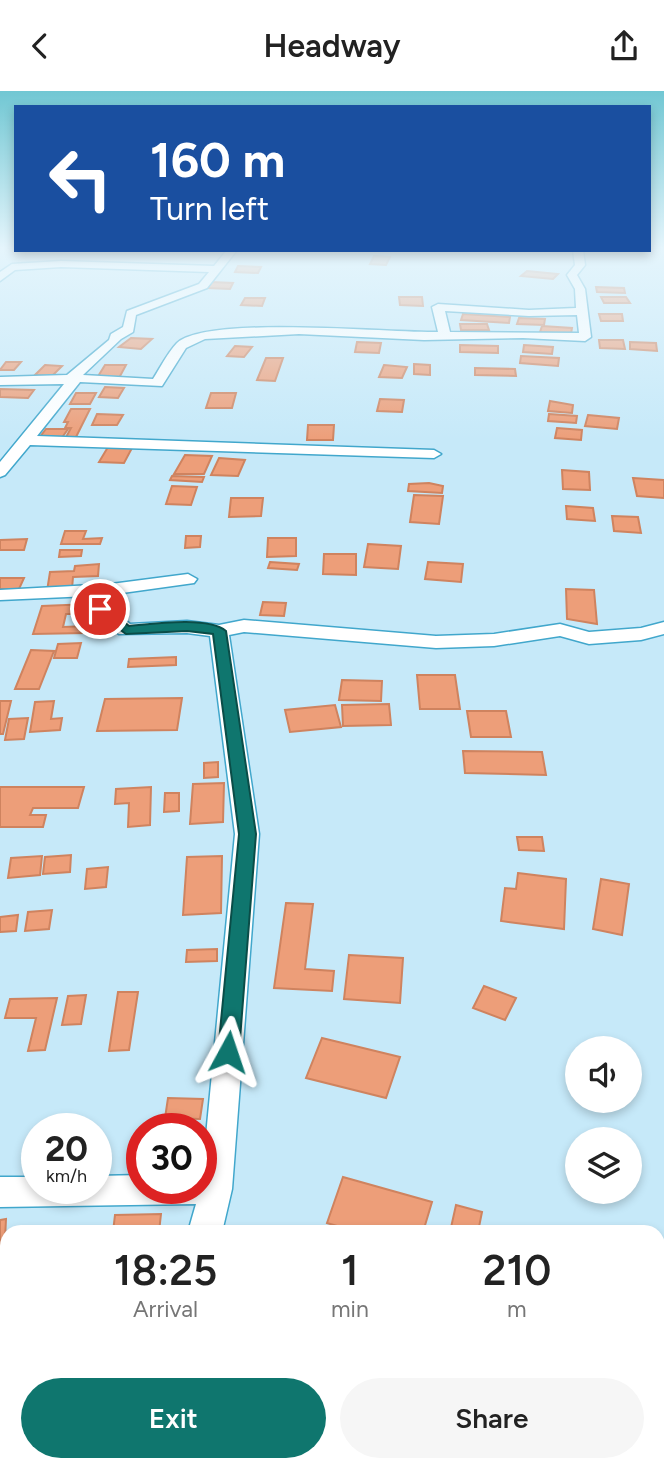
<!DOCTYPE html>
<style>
:root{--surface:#fff;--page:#f6f6f6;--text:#222;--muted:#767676;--accent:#0f766e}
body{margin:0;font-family:Figtree,sans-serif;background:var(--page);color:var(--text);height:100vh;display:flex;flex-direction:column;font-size:26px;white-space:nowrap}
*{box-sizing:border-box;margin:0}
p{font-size:23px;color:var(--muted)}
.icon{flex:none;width:38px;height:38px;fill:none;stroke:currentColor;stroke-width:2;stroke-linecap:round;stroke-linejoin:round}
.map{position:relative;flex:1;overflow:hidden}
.sheet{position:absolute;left:0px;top:1134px;width:665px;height:247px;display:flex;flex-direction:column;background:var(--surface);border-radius:21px 21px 0 0;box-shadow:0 4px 10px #0003}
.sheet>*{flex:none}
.guide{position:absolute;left:14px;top:14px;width:637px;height:147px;border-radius:0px;box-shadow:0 4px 10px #0003;background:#1a4fa0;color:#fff;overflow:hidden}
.buttons{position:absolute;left:565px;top:945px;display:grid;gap:14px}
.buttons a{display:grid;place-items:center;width:77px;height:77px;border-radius:50%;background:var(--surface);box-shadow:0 4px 10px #0003;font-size:35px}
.speed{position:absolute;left:21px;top:1022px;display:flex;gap:14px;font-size:35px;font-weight:700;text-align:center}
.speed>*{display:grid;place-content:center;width:91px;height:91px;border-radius:50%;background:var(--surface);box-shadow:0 4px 10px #0003;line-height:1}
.speed small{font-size:18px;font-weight:400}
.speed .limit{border:10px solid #d22;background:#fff;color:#111}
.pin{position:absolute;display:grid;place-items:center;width:60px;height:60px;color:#fff;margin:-30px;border:4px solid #fff;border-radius:50%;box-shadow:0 2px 7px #0007}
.me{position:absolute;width:77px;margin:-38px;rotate:5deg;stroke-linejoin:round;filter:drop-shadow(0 0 5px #0008)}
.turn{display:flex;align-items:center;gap:24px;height:147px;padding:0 21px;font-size:32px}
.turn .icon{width:91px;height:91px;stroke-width:2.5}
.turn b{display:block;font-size:49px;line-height:60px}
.eta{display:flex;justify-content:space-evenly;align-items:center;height:119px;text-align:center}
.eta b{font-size:42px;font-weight:600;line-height:49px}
.cta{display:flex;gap:14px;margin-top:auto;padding:14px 21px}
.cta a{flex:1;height:80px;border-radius:42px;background:var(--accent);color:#fff;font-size:28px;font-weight:600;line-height:80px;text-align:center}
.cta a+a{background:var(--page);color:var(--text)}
header{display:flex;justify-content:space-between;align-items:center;height:91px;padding:0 21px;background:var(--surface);font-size:32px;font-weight:600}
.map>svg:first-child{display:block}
.building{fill:#ed9e79;stroke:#cf835f;stroke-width:2}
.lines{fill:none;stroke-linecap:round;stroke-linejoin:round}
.street-casing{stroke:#41a7cc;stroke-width:3}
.street{fill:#fff;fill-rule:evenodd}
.route{fill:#0f766e;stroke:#0a4d48;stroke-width:2}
</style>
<header><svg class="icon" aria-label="back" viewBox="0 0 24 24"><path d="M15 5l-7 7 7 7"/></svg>Headway<svg class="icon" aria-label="share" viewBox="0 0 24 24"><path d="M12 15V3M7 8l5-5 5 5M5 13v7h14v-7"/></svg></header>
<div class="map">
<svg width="664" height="1380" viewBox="0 0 664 1380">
<rect width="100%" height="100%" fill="#c6e9f9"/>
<path class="building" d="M374,165L390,166L386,174L370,173Z
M238,175L261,176L258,182L235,181Z
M527,180L558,183L553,188L521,185Z
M211,191L233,192L230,198L208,197Z
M596,196L624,197L625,202L597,201Z
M399,206H422L423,215L400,214Z
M601,206H626L630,212H604Z
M245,207H265L262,215L241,214Z
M463,223L510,226L509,232L461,229Z
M599,223H622L623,230H601Z
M519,227L545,228L544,234L517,233Z
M460,233H487L489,239H461Z
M542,235L572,237L571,243L540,241Z
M131,247L152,248L141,258L119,256Z
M599,249H623L625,258L600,257Z
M357,251L381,252L379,262L355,261Z
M630,251L656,252L657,260L630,258Z
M460,254L498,255V262L460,261Z
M524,254L553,256L552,263L523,261Z
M235,255L252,256L244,266L227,265Z
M521,265L559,267L558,275L520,272Z
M266,267H283L275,290L257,289Z
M6,271H21L14,279H0Z
M414,273L430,274V284L414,283Z
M45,274L62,275L52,285L35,284Z
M105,274H126L119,287H97Z
M384,274L407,276L402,287L379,286Z
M475,277L515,278L516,285L475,284Z
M105,296L124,297L118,307L99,306Z
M0,298L34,299L28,307L0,306Z
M76,302H96L90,313H70Z
M211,302H236L232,317H206Z
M380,308L404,309L402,321L377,320Z
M550,310L573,314L572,322L548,320Z
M71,318H90L75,348H65L71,337H65L68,331H64Z
M97,323L123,324L117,334H92Z
M549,323L577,325L576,332L548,330Z
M588,324L619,327L617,338L585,335Z
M308,334H334L333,349H307Z
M557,337L582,339L581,349L555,347Z
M46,338H68L61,348L39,347Z
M108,356L132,357L124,372L99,371Z
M185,364L212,365L204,383H174Z
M219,367L245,369L238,385L211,384Z
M562,379L589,381L590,399L563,398Z
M172,385L204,386L202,391L170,389Z
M633,387L664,389V407L637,405Z
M429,392L443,395L442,402L408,400L409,393Z
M172,395L197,396L191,414L166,413Z
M414,404L443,405L439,433L410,431Z
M231,407H263L261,425L229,426Z
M566,415L593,417L595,430L567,428Z
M612,425L638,426L641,442L614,440Z
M65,440H86L83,448L102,447L100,453H61Z
M186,445H201L200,456L185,457Z
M268,447H296V465L267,466Z
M27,448L24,459H0V449Z
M368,453L401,455L398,478L364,476Z
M60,459H82L81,465L59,466Z
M324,463H356V484L323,483Z
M270,471L299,473L297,479L268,477Z
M428,471L463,473L461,491L425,488Z
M99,473L98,485L73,486L72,498L47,500L50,481L74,480L75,475Z
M0,487H24L19,498H0Z
M566,498L594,499L597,533L567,528Z
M263,511L286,512L284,525L260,524Z
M90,513L88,523H66L63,536L87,535L86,542L33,543L42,515Z
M81,552L77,567H54L58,553Z
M31,559L54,560L39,598H15Z
M176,566V574L128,576L129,568Z
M417,584H455L460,618H420Z
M342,589L382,590L381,610L339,609Z
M182,607L177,639L97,640L105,608Z
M0,610H11L3,643H0Z
M54,610L51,628L62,627L60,639L30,641L35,611Z
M389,613L391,634L343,635L342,614Z
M335,614L341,636L290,641L285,619Z
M467,620H506L511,646H471Z
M28,627L24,648L5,649L9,628Z
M463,660L542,661L546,684L465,682Z
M218,671V686L204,687V672Z
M224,692L223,731L190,733L193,693Z
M0,696H84L78,717H33L30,724H46L43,736H0Z
M151,696L150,734L128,736L129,712L115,713L116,698Z
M165,702H179V720L164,721Z
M517,746H542L544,760L519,759Z
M71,764L70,781L43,783L45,766Z
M42,765L40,784L8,787L11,767Z
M222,765L221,822L183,824L187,766Z
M108,776L106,796L85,798L87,778Z
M518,782L566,788L564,838L501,830L505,797L516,798Z
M601,788L629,793L622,844L593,838Z
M286,812L313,813L305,878L334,880L332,900L274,897Z
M52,819L49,838L25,840L28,821Z
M18,824L16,840L0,841V826Z
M217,858V870L186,871L187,859Z
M349,864L403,867L400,912L344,908Z
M484,895L516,907L505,929L473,917Z
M118,901H138L129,959L109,960Z
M86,904L81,933L62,934L68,905Z
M57,907L45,959L28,960L36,927H5L10,908Z
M322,947L400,966L386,1007L306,987Z
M168,1007L203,1008L200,1028L165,1027Z
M343,1086L432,1111L423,1141H357L327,1132Z
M456,1114L482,1121L478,1141H450Z
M161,1123L159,1141H113L115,1124Z
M6,1128L4,1169L0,1170V1129Z
M620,1374H629L660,1380H620Z"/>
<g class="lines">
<g class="street-casing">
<path id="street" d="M227,159H237L207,197L136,224L133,241L121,248L83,284L153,288C160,277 168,261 177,252C208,224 390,242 438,241L432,216L438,213L529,219L576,217L575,198L567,184L575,174L573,159H583L585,174L577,184L585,198L591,246L585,250L523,247L424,249L299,243L205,248L186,257L162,295L80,291L37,345L434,359L441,363L434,367L30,354L5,384L0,386V371L64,293L0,294V286L67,284L109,249L111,243L123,236L127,220L199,193L209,181L61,176L15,179L0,190V181L12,173L61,170L214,175ZM445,220L529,225L577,224L579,242L450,241Z
M188,483L197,488L194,492L108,504L109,516L130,533L187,530L219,534L244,529L436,545L494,543L560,533L589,541L641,537L664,531V543L641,549L589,553L560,545L494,555L436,557L244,541L229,544L259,743L232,1098L222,1141H188L196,1113L0,1116V1086H37V1097H96V1085L142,1084V1097H201L235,743L210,545L187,542L119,543L93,522L90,505L0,509V499L111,493Z
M157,1374H197L198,1380H158Z"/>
</g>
<use href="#street" class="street"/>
</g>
<linearGradient id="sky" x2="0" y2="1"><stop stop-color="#71c7d3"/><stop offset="0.45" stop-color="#e5f5fc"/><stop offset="1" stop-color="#e5f5fc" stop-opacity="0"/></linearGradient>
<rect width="664" height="349" fill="url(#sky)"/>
<path class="route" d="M96,515H105L129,535C152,533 208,525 226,540L256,743L239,961L236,967H221L218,961L239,743L213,543L187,540L126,543L96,521Z"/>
</svg>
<div class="buttons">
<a><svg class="icon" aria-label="sound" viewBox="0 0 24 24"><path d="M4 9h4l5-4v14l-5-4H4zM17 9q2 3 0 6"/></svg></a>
<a><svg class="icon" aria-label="layers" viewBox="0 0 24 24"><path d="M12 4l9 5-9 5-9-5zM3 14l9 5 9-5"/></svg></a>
</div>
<div class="speed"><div>20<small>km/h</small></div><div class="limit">30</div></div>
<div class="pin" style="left:100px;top:518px;background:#d93025"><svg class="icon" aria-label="arrive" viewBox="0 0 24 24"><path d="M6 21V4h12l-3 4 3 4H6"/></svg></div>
<svg class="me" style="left:228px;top:961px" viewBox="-20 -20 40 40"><path d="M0-17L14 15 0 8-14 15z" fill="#0f766e" stroke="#fff" stroke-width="4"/></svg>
<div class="guide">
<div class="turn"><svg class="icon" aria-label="left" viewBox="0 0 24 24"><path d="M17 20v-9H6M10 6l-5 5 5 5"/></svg><div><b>160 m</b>Turn left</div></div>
</div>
<section class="sheet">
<div class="eta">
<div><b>18:25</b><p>Arrival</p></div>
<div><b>1</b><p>min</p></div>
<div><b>210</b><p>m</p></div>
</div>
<div class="cta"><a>Exit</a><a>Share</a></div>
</section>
</div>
